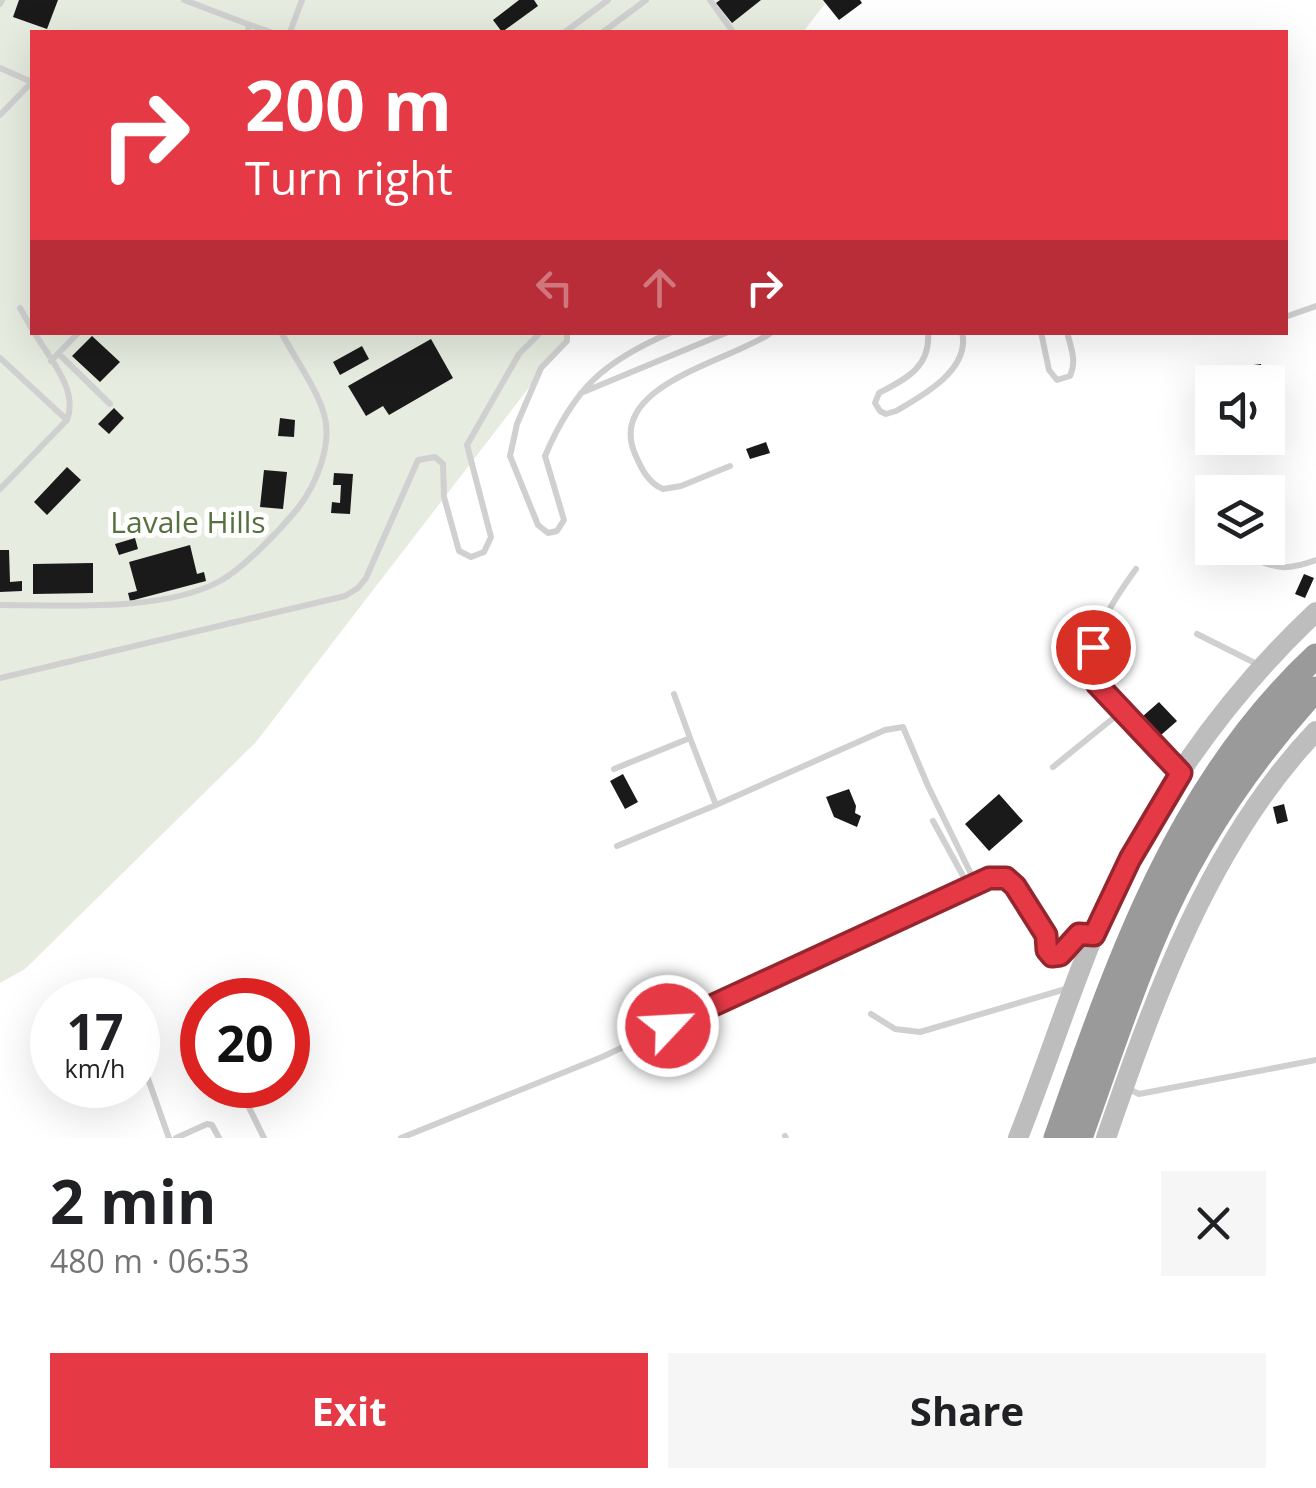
<!DOCTYPE html>
<meta charset="utf-8">
<style>
:root{--surface:#fff;--page:#f6f6f6;--text:#202124;--muted:#757577;--accent:#e63946}
body{margin:0;font-family:"Open Sans",sans-serif;background:var(--page);color:var(--text);height:100vh;display:flex;flex-direction:column;font-size:38px;white-space:nowrap}
*{box-sizing:border-box;margin:0}
p{font-size:32px;color:var(--muted)}
.icon{flex:none;width:55px;height:55px;fill:none;stroke:currentColor;stroke-width:2;stroke-linecap:round;stroke-linejoin:round}
.map{position:relative;height:1138px;overflow:hidden}
.drawer{display:flex;flex-direction:column;background:var(--surface);flex:1}
.drawer>*{flex:none}
.hud{position:absolute;left:30px;top:30px;width:1258px;height:305px;border-radius:0px;box-shadow:0 10px 40px #0002;background:#e63946;color:#fff;overflow:hidden}
.fabs{position:absolute;left:1195px;top:365px;display:grid;gap:20px}
.fabs a{display:grid;place-items:center;width:90px;height:90px;border-radius:0px;background:var(--surface);box-shadow:0 10px 40px #0002;font-size:50px}
.speed{position:absolute;left:30px;top:978px;display:flex;gap:20px;font-size:50px;font-weight:700;text-align:center}
.speed>*{display:grid;place-content:center;width:130px;height:130px;border-radius:50%;background:var(--surface);box-shadow:0 10px 40px #0002;line-height:1}
.speed small{font-size:25px;font-weight:400}
.speed .limit{border:15px solid #d22;background:#fff;color:#111}
.pin{position:absolute;display:grid;place-items:center;width:85px;height:85px;color:#fff;margin:-42px;border:5px solid #fff;border-radius:50%;box-shadow:0 2px 10px #0007}
.me{position:absolute;width:110px;margin:-55px;rotate:65deg;stroke-linejoin:round;filter:drop-shadow(0 0 8px #0008)}
.turn{display:flex;align-items:center;gap:35px;height:210px;padding:0 50px;font-size:45px}
.turn .icon{width:130px;height:130px;stroke-width:2.5}
.turn b{display:block;font-size:70px;line-height:85px}
.lanes{display:flex;align-items:center;height:95px;padding:0 50px;background:#0003;justify-content:center;gap:50px;direction:ltr}
.lanes .off{opacity:.35}
.round{display:grid;place-items:center;flex:none;width:105px;height:105px;border-radius:0px;background:var(--page)}
.headline{display:flex;align-items:center;justify-content:space-between;height:170px;padding:0 50px}
h1{font-size:60px;font-weight:700;line-height:75px}
.primary-button{display:flex;gap:20px;margin-top:auto;padding:20px 50px}
.primary-button a{flex:1;height:115px;border-radius:0px;background:var(--accent);color:#fff;font-size:40px;font-weight:700;line-height:115px;text-align:center}
.primary-button a+a{background:var(--page);color:var(--text)}
.map>svg:first-child{display:block}
.green{fill:#e6ecdf}
.building{fill:#1a1a1a}
.lines{fill:none;stroke-linecap:round;stroke-linejoin:round}
.lane{stroke:#d0d0d0;stroke-width:6}
.secondary{stroke:#bdbdbd;stroke-width:20}
.highway{stroke:#9a9a9a;stroke-width:25}
.route-casing{stroke:#96252e;stroke-width:25}
.route{stroke:#e63946;stroke-width:18}
.labels{text-anchor:middle;dominant-baseline:central;stroke-width:10;stroke-linejoin:round;paint-order:stroke}
.park-label{font-size:30px;fill:#56703f;stroke:#fff}
</style>
<div class="map">
<svg width="1316" height="1138" viewBox="0 0 1316 1138">
<rect width="100%" height="100%" fill="#fff"/>
<path class="green" d="M0,0H828L803,32H32V332L571,333L256,742L25,969L0,983Z"/>
<path class="building" d="M19,0H58L47,29L13,17Z
M519,0H534L538,6L502,32L493,20Z
M720,0H761L732,23L716,3Z
M823,0H860L862,3L839,20Z
M92,336L120,362L100,382L72,356Z
M431,339L453,378L389,415L383,406L366,416L348,386Z
M362,346L369,359L340,375L333,362Z
M1261,364L1263,382H1241L1239,367Z
M114,408L124,418L109,434L98,424Z
M280,418L295,420L294,437L278,436Z
M766,442L770,453L750,459L746,449Z
M67,467L81,480L47,515L34,502Z
M264,470L287,472L283,509L260,507Z
M334,473L353,474L350,514L331,513L332,502L340,503L341,485H333Z
M135,538L138,549L119,555L115,544Z
M190,545L197,574L204,572L206,581L130,601L128,593L137,591L129,562Z
M0,550H9L10,582L22,581V591L0,592Z
M93,563V593L33,594V564Z
M1304,574L1314,578L1305,598L1295,594Z
M1159,702L1177,721L1161,735L1143,716Z
M623,774L638,802L625,809L610,781Z
M849,789L856,806L855,813L861,816L857,827L834,817L826,797Z
M999,794L1023,821L989,851L965,824Z
M1284,804L1288,821L1277,824L1273,807Z"/>
<g class="lines">
<path class="lane" d="M184,0L250,25L247,32
M710,0L733,32
M0,4L2,0
M250,25L271,32
M290,32L302,0
M565,32L608,0
M603,32L646,0
M0,68L32,82
M0,115L32,82
M20,308L32,329
M1285,317L1316,306
M34,332C49,358 79,390 67,420
M567,332V341L541,368L517,424L510,456L538,525L548,533L557,531L564,520L545,456C574,388 604,361 672,332
M928,332C931,367 906,379 879,393L875,403L880,411L886,414L896,411C924,395 971,369 962,332
M1041,332L1049,370L1057,380L1070,376C1077,361 1071,348 1067,332
M59,354L110,404
M0,358L67,420L0,489
M51,361L79,332
M581,393L728,332
M730,466L681,486L663,489C648,483 641,468 635,454C605,384 735,360 772,332
M1239,554C1273,565 1278,574 1316,560
M1136,569C1117,595 1076,653 1097,684L1179,771
M0,605C63,605 164,612 220,581C245,567 280,530 298,508C316,485 333,444 324,414C318,391 293,355 281,332
M1197,634L1261,666
M0,678L345,596L358,588L366,578L418,460L435,457L443,464L444,497L459,551L471,557L484,552L491,537L467,445L519,354L541,332
M674,694L690,738
M1053,767L1122,711
M614,769L690,738L716,805L885,730L903,727L928,786L975,882L1006,879C1021,890 1037,915 1044,933C1048,942 1046,948 1052,956L1060,955L1079,934L1092,935
M933,821L968,885
M617,846L716,805
M871,1014L895,1029L920,1032L1069,988
M141,1059L169,1138
M238,1085L264,1138
M1127,1088L1139,1094L1316,1060
M785,1136L786,1138
M176,1138L207,1124L212,1125L219,1138
M401,1138L602,1057L975,882"/>
<path class="secondary" d="M1018,1138C1044,1072 1066,1004 1093,937C1142,815 1220,702 1316,612
M1106,1138C1155,996 1210,842 1316,731"/>
<path class="highway" d="M1056,1138C1117,964 1177,785 1316,656
M1080,1138C1104,1071 1126,1003 1154,937C1193,845 1249,762 1316,689"/>
</g>
<g class="lines">
<g class="route-casing">
<path id="route" d="M668,1026L989,878H1006L1015,886L1046,935L1047,950L1052,956L1060,955L1079,934L1094,935L1130,859L1181,773L1097,684L1089,668L1093,647"/>
</g>
<use href="#route" class="route"/>
</g>
<g class="labels">
<g class="park-label">
<text x="188" y="521">Lavale Hills</text>
</g>
</g>
</svg>
<div class="fabs">
<a><svg class="icon" aria-label="sound" viewBox="0 0 24 24"><path d="M4 9h4l5-4v14l-5-4H4zM17 9q2 3 0 6"/></svg></a>
<a><svg class="icon" aria-label="layers" viewBox="0 0 24 24"><path d="M12 4l9 5-9 5-9-5zM3 14l9 5 9-5"/></svg></a>
</div>
<div class="speed"><div>17<small>km/h</small></div><div class="limit">20</div></div>
<div class="pin" style="left:1093px;top:647px;background:#d93025"><svg class="icon" aria-label="arrive" viewBox="0 0 24 24"><path d="M6 21V4h12l-3 4 3 4H6"/></svg></div>
<svg class="me" style="left:668px;top:1026px" viewBox="-20 -20 40 40"><circle r="17" fill="#e63946" stroke="#fff" stroke-width="3"/><path d="M0-11L8 9 0 5-8 9z" fill="#fff"/></svg>
<div class="hud">
<div class="turn"><svg class="icon" aria-label="right" viewBox="0 0 24 24"><path d="M7 20v-9h11M14 6l5 5-5 5"/></svg><div><b>200 m</b>Turn right</div></div>
<div class="lanes"><svg class="icon off" aria-label="left" viewBox="0 0 24 24"><path d="M17 20v-9H6M10 6l-5 5 5 5"/></svg><svg class="icon off" aria-label="ahead" viewBox="0 0 24 24"><path d="M12 20V5M6 11l6-6 6 6"/></svg><svg class="icon" aria-label="right" viewBox="0 0 24 24"><path d="M7 20v-9h11M14 6l5 5-5 5"/></svg></div>
</div>
</div>
<section class="drawer">
<div class="headline"><div><h1>2 min</h1><p>480 m · 06:53</p></div><a class="round"><svg class="icon" aria-label="close" viewBox="0 0 24 24"><path d="M6 6l12 12M18 6L6 18"/></svg></a></div>
<div class="primary-button"><a>Exit</a><a>Share</a></div>
</section>
